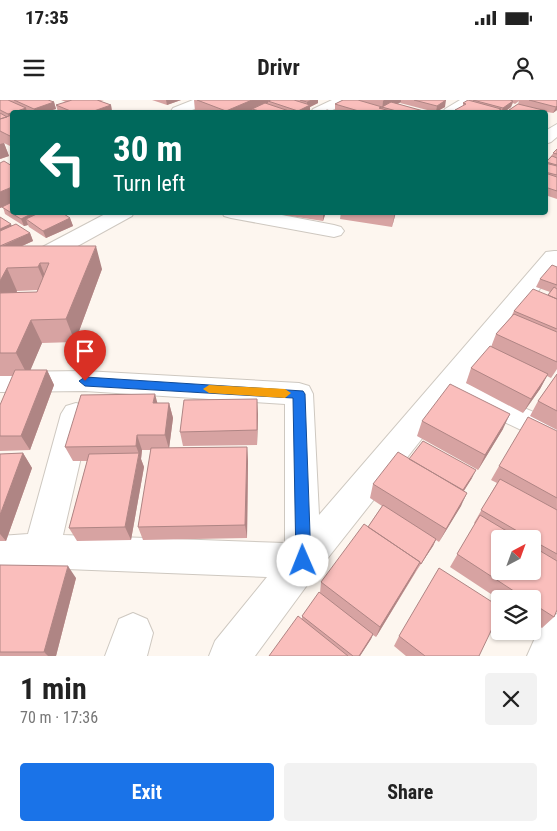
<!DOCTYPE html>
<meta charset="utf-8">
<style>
:root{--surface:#fff;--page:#f2f2f2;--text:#222;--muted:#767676;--accent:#1a73e8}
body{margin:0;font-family:"Roboto Condensed",sans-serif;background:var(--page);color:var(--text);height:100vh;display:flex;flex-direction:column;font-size:19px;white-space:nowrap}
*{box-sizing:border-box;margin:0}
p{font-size:16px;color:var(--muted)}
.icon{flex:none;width:28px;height:28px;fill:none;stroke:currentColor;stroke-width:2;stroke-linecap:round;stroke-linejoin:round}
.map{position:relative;height:556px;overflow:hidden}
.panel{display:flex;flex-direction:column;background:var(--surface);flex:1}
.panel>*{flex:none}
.top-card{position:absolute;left:10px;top:10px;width:538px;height:105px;border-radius:5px;box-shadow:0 1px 4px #0004;background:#00695c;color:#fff;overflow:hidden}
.needle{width:32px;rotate:41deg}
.buttons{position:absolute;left:491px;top:430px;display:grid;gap:10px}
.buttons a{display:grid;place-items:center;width:50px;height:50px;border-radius:5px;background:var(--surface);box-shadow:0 1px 4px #0004;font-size:25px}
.pin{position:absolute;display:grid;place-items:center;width:42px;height:42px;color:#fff;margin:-51px -21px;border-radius:50% 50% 50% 0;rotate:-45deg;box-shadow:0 0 5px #0007}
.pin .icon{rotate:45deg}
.me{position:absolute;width:55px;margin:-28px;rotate:359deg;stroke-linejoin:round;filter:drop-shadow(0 0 4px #0008)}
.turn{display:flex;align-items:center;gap:18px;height:105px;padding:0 20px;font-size:22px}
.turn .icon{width:65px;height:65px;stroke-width:2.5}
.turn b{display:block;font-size:35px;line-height:42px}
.round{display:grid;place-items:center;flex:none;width:52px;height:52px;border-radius:5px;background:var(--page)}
.headline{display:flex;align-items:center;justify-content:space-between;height:85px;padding:0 20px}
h1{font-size:30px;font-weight:700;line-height:38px}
.action{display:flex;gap:10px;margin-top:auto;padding:10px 20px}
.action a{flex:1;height:58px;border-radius:5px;background:var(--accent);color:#fff;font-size:20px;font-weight:700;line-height:58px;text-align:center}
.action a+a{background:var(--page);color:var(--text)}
.status{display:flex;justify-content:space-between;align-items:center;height:35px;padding:0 25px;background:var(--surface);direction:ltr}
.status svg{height:14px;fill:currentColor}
header{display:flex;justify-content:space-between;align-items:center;height:65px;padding:0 20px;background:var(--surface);font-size:22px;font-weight:700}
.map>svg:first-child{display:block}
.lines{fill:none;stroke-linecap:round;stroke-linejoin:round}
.street-casing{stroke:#cec8c0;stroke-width:2}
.street{fill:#fff;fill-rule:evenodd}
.wall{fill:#d7a3a2;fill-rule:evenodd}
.shaded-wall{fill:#af8584}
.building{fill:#fabebc;stroke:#af8584}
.route{fill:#1a73e8;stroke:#114b97}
.slow{fill:#f59e0b}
</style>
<div class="status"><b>17:35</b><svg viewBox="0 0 49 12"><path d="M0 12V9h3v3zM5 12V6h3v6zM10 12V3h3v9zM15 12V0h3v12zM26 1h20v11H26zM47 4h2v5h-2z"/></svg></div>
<header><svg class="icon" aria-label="menu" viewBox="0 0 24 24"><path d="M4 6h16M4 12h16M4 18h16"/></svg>Drivr<svg class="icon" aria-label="person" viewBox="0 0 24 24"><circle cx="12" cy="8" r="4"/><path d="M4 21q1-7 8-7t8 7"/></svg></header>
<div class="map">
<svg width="557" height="556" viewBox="0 0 557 556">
<rect width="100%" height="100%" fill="#fdf6ef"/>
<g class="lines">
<g class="street-casing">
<path id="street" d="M193,0H212L210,3L187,12L171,11L173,8Z
M332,0H350L348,3L328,12H311L313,9Z
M460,0H477L459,12H443L445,9Z
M557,24V37L551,42L545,44V31Z
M109,112H134L132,116L45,164L37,166H0V152H33Z
M222,112H266L334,125L341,127L344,131L341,135L334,137L231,118L224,116Z
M554,151H557V167L466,283L557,322V347L454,298L316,473L255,556H209L215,541L267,477L41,468L0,470V436L28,434L61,314L66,306L76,303L86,306L91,314L63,435L285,443V304L85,291L0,292V272L85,271L299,283L309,286L313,294L319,415L546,152Z
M133,513L147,519L153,533L147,556H105L119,519Z
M557,514V556H527L543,520Z"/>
</g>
<use href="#street" class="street"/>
</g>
<path class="wall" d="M0,0H48L54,2L56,9L45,12H30L27,11V12H12V47L4,43L9,56L0,59Z
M61,0H104L100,1L111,5L112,12H58L56,5L66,2Z
M152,0H181L167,5Z
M194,0H318V3L310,7V12H199L195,11Z
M343,0H445V7L435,12L400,3L401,2L397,4L427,12H340L335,11V4Z
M471,0H557V10L553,13L547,12L545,18V12H509V10L518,4L519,1L515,4L513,3L511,7L505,12H507H455V10L463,6V3Z
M557,49V99L545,95V63Z
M0,63L12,112L70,118L73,126L46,138L29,127L28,125L24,126L5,114L3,107L0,108Z
M284,112H326L323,121L284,115Z
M341,112H396L392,127L340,119Z
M0,117L12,126L30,133L33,141L22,146L102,169L75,242L42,243L30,270H47L54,285L30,350L0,351V336L13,276H0ZM38,190L37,192L16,193L17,191Z
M557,167V269L551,278L547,276L540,289L523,313L466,283L471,268L491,247L496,234L511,217L514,211L548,195L550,192L536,187L540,179Z
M557,274V330L530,316L538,301Z
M157,303H169L173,318L169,348L247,347L248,361L247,438L143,440L138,427L151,350H142L141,359L144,367L131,440L77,441L69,428L87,361H73L65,347Z
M258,314L257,345L183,346L180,332Z
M422,321L503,329L478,370L417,336Z
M557,331V510L554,517L542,528L532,521V499H500V500L450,467L475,424L474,423L497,383L491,380L499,366ZM500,439H532V471Z
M23,353L32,368L6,441H0V354Z
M409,359L472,378L464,391L461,406L439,442L436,440L433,446L417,470L376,537L373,535L371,539L360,556H269L302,518V516L320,493L321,482L368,427L382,406L370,398L373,384Z
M0,465L76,478L56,556H0Z
M399,536L479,556H406L394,546Z"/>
<path class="shaded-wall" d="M166,0H181L167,5Z
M252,0H272L268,1V3L252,9V12H227L226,11Z
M312,0H318V3L310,7V12H298V11L307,6V2Z
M384,0H401V2L388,9L382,7V12L383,1Z
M446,0L445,7L436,12L437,6Z
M513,1L511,7L504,12H501L503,8Z
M54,2L56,9L45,12H35L34,9Z
M111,5L112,12H91Z
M557,6V10L553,13L556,7Z
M26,8L27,12H12V20H10L8,14Z
M4,43L9,56L0,59V44Z
M12,87V103L0,108V92Z
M35,112H54L26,119L28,125L24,126L21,119Z
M323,112H326L323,121Z
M395,112H396L392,127Z
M70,118L73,126L46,138L43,131Z
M11,124L14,132L0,138V129Z
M30,133L33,141L2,155L0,147Z
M96,146L102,169L75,242L66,219Z
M40,163L49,186L48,190L38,167Z
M7,168L17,191L8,210L0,192V181Z
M31,220L42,243L28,276L16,253Z
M47,270L54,285L30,350L21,336Z
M548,274L540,289L523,313L531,299Z
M155,294L159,309L153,303Z
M257,299L258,314L257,345Z
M169,303L173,318L169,349L165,335Z
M510,314L503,329L478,370L485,355Z
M137,335L142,350L141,359L144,367L131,440L125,427L139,354L136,346Z
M247,347L248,361L247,438L245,425Z
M23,353L32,368L6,441L0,434V415Z
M476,370L472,378L459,398L463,390Z
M467,393L461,406L439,442L446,429Z
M436,439L433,446L417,470L421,464Z
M420,462L414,474L376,537L380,527Z
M68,466L76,478L56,556H48L44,552Z
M373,534L371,539L360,556H359Z"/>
<path class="building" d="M0,0H8L26,8L8,14L0,10Z
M14,0H48L54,2L34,9Z
M72,0H97L111,5L91,12H73L56,5Z
M197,0H252L226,11Z
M271,0H294L310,5L298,11L268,1Z
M300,0H312L307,2Z
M343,0H358L382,7L379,8L394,12H362L335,4Z
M414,0H446L437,6Z
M468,0L501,9L496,12H462L455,10L466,4L463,3Z
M473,0H510L513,1L503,8Z
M529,0H557V6L556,7Z
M391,2L427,12H400L382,7Z
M265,3L292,12H263L252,9Z
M518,4L547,11L545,13V12H519L509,10Z
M327,10L334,12H323Z
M0,13L7,17L0,19Z
M12,15V37L0,31V19Z
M557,49V54L553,53Z
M552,56L557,58V65L546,62Z
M4,61L12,66V87L0,92V63Z
M545,63L557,66V75L545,72Z
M545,73L557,77V91L545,87Z
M12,102V112H35L21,119L2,107Z
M41,112H61L70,118L43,131L26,119Z
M0,117L11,124L0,129Z
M16,124L30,133L0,146V131Z
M0,146H96L66,219L31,220L16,253H0V193L37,192L49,163H40L38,167L7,168L0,181Z
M552,165L557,167V185L540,179Z
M554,187L557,189V199L548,195Z
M533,189L557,199V229L514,211Z
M514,214L557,232V262L496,234Z
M490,246L548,274L531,299L471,268Z
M15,270H47L21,336H0V305Z
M557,274V311L538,301Z
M450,284L510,314L485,355L422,321Z
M155,294L153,303H169L165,335H137L136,346L65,347L81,295Z
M257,299V330L180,332L184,300Z
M528,317L557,331V398L499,366Z
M423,341L476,370L463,390L409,359Z
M247,347L245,425L138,427L151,348Z
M398,352L467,393L446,429L373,384Z
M23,353L0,415V354Z
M139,353L125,427L69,428L89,354Z
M500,379L557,410V454L532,440V439H531L481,410Z
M383,405L436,439L421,464L420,463V462L368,427Z
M480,415L520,439H500V471H532V446L557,461V510L554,517L532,503V499H526L457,454Z
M364,424L420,462L380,527L321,482Z
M0,465L68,466L44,552H0Z
M439,468L500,507V512L479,556H425L399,536Z
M319,492L373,534L359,556H353L302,516Z
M298,516L348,556H269Z"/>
<path class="route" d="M85,277L303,291L305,294L311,461L309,466L303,469L298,466L296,461L293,298L85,286L79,281Z"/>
<path class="slow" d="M209,285L285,289L291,293L285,298L209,293L203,289Z"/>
</svg>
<div class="buttons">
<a><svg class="needle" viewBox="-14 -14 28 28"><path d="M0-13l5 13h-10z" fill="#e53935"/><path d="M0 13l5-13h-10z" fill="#767676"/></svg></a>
<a><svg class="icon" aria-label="layers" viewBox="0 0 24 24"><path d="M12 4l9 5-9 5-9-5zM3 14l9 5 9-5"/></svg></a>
</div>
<div class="pin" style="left:85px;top:281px;background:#d93025"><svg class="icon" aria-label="arrive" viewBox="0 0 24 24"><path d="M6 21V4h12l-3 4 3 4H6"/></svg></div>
<svg class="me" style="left:303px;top:461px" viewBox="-20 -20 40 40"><circle r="19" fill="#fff"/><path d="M0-13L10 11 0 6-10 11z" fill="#1a73e8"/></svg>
<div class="top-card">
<div class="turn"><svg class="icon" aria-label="left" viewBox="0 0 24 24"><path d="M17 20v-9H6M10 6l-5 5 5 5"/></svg><div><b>30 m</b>Turn left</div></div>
</div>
</div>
<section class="panel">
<div class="headline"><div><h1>1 min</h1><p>70 m · 17:36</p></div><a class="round"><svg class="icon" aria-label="close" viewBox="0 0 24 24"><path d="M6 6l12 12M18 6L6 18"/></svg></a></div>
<div class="action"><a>Exit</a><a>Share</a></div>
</section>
